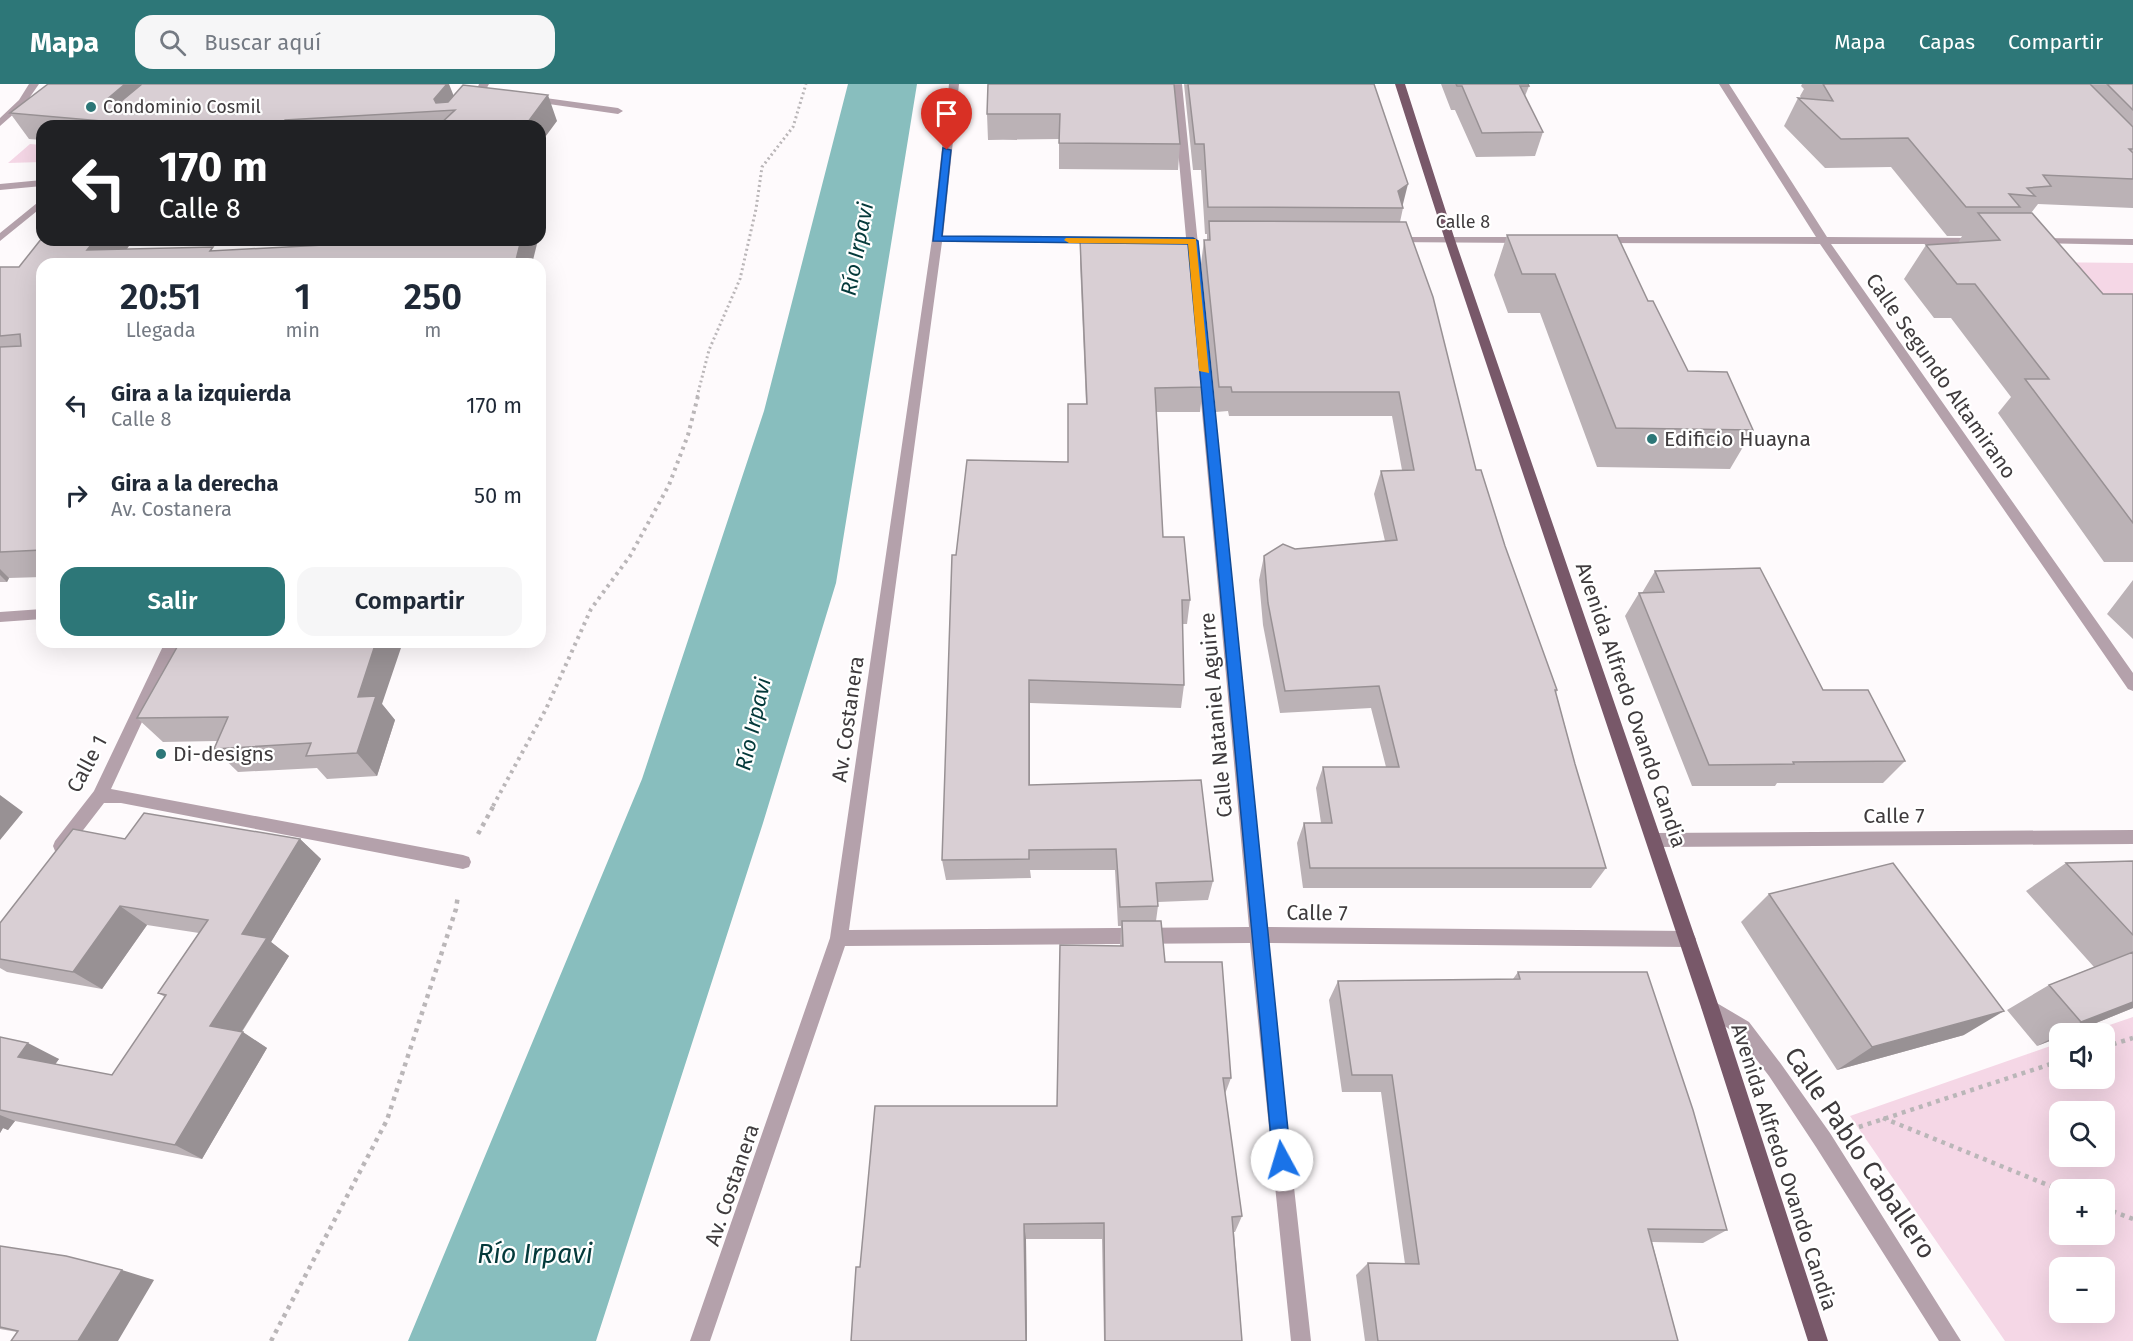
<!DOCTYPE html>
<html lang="es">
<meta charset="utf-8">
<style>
:root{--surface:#fff;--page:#f6f6f7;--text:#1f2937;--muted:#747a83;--accent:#2d7778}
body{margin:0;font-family:"Fira Sans",sans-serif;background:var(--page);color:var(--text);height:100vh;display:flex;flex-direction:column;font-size:22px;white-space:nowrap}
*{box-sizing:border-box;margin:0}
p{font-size:20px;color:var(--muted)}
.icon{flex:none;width:33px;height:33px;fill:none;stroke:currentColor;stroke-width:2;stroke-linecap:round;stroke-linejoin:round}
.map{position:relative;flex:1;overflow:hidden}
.side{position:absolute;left:36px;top:174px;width:510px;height:390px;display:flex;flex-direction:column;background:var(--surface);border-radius:18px;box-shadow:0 6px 24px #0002}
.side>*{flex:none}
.top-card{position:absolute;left:36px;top:36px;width:510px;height:126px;border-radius:18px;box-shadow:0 6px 24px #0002;background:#202124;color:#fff;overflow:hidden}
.buttons{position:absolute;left:2049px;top:939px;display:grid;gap:12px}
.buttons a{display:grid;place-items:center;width:66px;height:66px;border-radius:12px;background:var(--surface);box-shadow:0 6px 24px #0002;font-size:30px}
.pin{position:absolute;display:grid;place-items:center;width:51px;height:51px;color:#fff;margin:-62px -26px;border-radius:50% 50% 50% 0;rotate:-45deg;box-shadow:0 0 6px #0007}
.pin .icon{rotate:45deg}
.me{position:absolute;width:66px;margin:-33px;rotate:354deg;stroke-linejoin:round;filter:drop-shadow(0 0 4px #0008)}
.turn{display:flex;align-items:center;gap:21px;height:126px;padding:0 24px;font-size:27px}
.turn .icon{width:78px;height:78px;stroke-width:2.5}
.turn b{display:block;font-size:42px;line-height:51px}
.eta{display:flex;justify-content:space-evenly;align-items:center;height:102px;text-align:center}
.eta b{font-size:36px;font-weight:600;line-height:42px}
.cta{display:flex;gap:12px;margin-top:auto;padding:12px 24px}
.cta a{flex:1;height:69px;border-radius:18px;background:var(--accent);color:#fff;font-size:24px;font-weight:600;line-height:69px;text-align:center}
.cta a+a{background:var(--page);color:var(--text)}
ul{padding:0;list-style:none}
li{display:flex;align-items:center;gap:18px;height:90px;padding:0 24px}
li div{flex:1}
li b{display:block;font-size:22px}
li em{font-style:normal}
header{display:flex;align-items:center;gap:36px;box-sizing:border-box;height:84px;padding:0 30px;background:var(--accent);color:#fff}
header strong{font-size:28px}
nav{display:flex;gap:33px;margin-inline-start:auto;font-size:21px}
.search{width:420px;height:54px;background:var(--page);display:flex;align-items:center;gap:15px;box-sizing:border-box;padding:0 21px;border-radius:18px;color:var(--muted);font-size:22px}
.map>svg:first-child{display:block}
.green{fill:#f5d7e6;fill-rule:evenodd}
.water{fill:#88bebe}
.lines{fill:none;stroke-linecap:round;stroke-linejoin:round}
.path-far2{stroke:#bab6b8;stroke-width:3;stroke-dasharray:2 3;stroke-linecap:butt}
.path-far1{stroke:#bab6b8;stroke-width:4;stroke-dasharray:3 4.5;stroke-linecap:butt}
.path{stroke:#bab6b8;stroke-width:4.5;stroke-dasharray:4 5;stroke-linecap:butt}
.minor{fill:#b4a1ab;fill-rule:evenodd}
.major{fill:#785869;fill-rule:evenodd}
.wall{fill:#bbb2b6}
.shaded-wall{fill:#989194}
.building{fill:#d9cfd4;stroke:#989194;stroke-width:1.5}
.route{fill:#1a73e8;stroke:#114b97;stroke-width:1.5}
.slow{fill:#f59e0b}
.poi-dot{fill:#2d7778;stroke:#fff;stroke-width:2}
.labels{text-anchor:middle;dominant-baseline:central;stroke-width:4.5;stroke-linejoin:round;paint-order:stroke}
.far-poi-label{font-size:18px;fill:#3f3b3d;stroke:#fff;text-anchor:start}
.far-street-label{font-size:18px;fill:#3f3b3d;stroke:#fff}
.street-label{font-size:21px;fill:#3f3b3d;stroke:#fff}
.poi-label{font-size:21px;fill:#3f3b3d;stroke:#fff;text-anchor:start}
.water-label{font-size:22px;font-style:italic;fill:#03393a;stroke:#fff}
.near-street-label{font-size:26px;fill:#3f3b3d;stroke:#fff}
.near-water-label{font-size:27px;font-style:italic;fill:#03393a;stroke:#fff}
</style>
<header>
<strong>Mapa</strong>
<div class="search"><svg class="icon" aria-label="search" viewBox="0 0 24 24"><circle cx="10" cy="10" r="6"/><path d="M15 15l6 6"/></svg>Buscar aquí</div>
<nav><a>Mapa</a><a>Capas</a><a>Compartir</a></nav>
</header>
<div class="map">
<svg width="2133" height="1257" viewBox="0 0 2133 1257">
<rect width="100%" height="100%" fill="#fefafc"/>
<path class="green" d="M30,60L42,61V78L8,79Z
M2026,178L2133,179V241Z
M2133,933V1257H2005L1850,1032L2059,959L2060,994H2104V950L2086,949ZM2060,1028H2104V1072H2060ZM2060,1106H2104V1150H2060ZM2060,1184H2104V1228H2060Z"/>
<path class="water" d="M848,0H917L836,499L763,739L596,1257H408L642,695L764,327Z"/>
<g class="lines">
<path class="path-far2" d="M697,313L709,266L740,195L756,125L762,83L793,43L806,0"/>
<path class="path-far1" d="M493,722L546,625L591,525L630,472L669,401L688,351L698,312"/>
<path class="path" d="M478,750L494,721
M2104,963L2133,954
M1883,1034L2060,1106
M1859,1043L2060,977
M2104,1124L2133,1135
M271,1257L387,1036L456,825L458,811"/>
<path class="minor" d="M29,0H39L25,20L0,42V34L19,16Z
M479,0H489L483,11L457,42H447L476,8Z
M949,0H959L943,152L1101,153L1106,156L1101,159L942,158L849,846L1249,843L1172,0H1182L1266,843L1687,847L1693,849L1696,855L1693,861L1687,863L1267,859L1311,1257H1291L1250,859L845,862L710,1257H690L830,854L932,155Z
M1719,0H1729L1827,153L1980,154L1985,157L1980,160H1831L2133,589V607L2128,605L1820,160L1599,159L1594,156L1599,153H1816Z
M531,12L618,24L623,27L618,30L528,17L526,15Z
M42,96V102L0,106V100Z
M42,115V123L0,157V149Z
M1392,153H1524L1529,156L1524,159L1388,158V154Z
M2037,154L2133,155V161L2033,159L2032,157Z
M42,525V535L0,538V528Z
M165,558H179L111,705L463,771L469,773L471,778L469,783L463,785L121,719H104L67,767L61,769L55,767L53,762L55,757L94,707Z
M2133,746V760L1655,763L1649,761L1647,756L1649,751L1655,749Z
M1710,915L1749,938L1781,980L1830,1049L1961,1257H1939L1816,1063L1769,992L1737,950L1704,929L1701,923L1704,917Z"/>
<path class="major" d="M1395,0H1405L1455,156L1719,923L1828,1257H1808L1701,923L1445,156Z"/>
</g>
<path class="wall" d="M988,0L1180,60L1178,86L1059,85V55L988,56L987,30Z
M1184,0H1374L1403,124L1400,138L1476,386L1557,606L1556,609L1575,680L1606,784L1591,804H1303L1297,759L1304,739H1321L1316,704L1323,683H1386L1371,624L1280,629L1263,541L1259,496L1264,472L1295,465L1385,457L1374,410L1381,387L1402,386L1392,332H1229L1228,327L1216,328L1201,180L1204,156H1207V150H1205L1201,86H1193Z
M1441,0H1528L1529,2L1525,12L1543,48L1535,72L1476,73L1455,26H1451Z
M1802,0H2133V124L2038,120L2031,129L2103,210H2133V478H2104L1998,329L2011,313L1951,234H1934L1904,195L1926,161L1958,159L1962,152H1947L1891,83L1825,84L1784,42L1798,14H1801L1800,12L1804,5L1801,2Z
M453,11L557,37L540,42H42V56L29,55L10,29Z
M1507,151L1648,217L1688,287L1753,346L1730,385L1597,383L1540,229H1508L1494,191Z
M1080,155L1203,303L1200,328H1156L1163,453L1190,516L1187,540H1182L1184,601L1181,624L1030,619V701L1213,797L1208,816L1158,818V822L1156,837L1165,878L1231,994L1225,1010L1242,1132L1235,1148H1234L1242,1257H1104L1102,1155H1026L1027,1257H851L860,1183L1057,1022L1120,862L1121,842H1118L1115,786H1030L1031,794L946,796L942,776L956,471L1068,378L1086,320L1080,179Z
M42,156H133L127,165L215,167L342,160L538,156L42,180V493L9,494L7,498H0V183H19Z
M1655,487L1823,606L1905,677L1883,699H1777L1775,702H1692L1625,532L1639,509H1642Z
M2133,496V555L2107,530Z
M382,620L395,636L377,692L327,695L317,684L238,688L214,665L217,657L163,658L137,634Z
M125,755H300L321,775L271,858L289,872L242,948L267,964L202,1075L15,1037L8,1046L3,1044L0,1049V953L59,975L55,980L112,991L165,913L158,909L199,849L147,841L102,905L7,888L0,884V839Z
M2133,777V924L2069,950H2060V953L2037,962L2007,926L2049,901L2094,883L2026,807L2066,779Z
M1769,810L1964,951L1837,986L1741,838Z
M1518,888L1727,1146L1703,1159L1652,1158L1678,1257H1365L1356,1191L1368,1179L1405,1180L1381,1008H1342L1329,916L1338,897L1513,895Z
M0,1162L154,1196L17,1248L0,1245Z"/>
<path class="shaded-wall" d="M125,0H170L126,39L106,16Z
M447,0H449L459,25L455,26L439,27L434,15Z
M548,11L557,37L540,60V42H525Z
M285,36L288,42H280Z
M1408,100L1402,124L1398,107Z
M540,129L543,136L540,146Z
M95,156H133L116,180L87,166Z
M521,156H538L532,180H515Z
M0,485L9,494L7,498L0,491Z
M376,558H403L382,620L395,636L377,692L357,669L358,613Z
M1029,596L1030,619V723L1029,701Z
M0,711L23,728L0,756Z
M300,755L321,775L271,858L289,872L235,958L210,942L242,850Z
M120,822L147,841L102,905L73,888Z
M2133,918V924L2069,950H2060L2081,938Z
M2004,927L1964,951L1837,986L1872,963Z
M243,948L267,964L202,1075L175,1061Z
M2060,950V953L2037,962Z
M28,959L59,975L49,989L18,973Z
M0,1031L15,1037L8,1046L3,1044L0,1049Z
M1024,1140L1026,1155L1027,1257H1026Z
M122,1186L154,1196L118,1257H78Z"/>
<path class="building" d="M48,0H125L106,16L119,19L142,0H447L434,15L436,19L448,18L463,1L548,11L525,42H438L455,26L285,36L280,42H159L10,29Z
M988,0H1174L1180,60L1059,59L1060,30H987Z
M1188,0H1374L1408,100L1398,107L1403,124L1208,123L1204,60H1195Z
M1456,0H1528L1529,2H1520L1543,48L1482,49L1462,2H1457Z
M1823,0H2090L2133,43V65H2129L2133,69V95L2043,91L2051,102L2027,104L2035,112L2009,110L2020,123H1966L1908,54L1841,55L1798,14L1833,17Z
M2107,0H2133V26Z
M1978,129H2032L2103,210H2133V439L2025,295H2049L1975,200H1957L1926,161L2000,156Z
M1209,137L1406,138L1433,213L1476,386H1481L1505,462L1557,606H1555L1575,680L1606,784H1310L1304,739H1332L1323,683H1399L1379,602L1285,607L1268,519L1264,472L1283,460L1295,465L1397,456L1381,387L1414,386L1399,308H1232L1231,303H1219L1204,156H1210Z
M1507,151H1617L1648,217H1653L1688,287L1727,288L1753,346L1616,344L1555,190H1522Z
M42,154V156H95L87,166L213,163L210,167L342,160L346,156H521L515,180H42V466L0,468V263L21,262L20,250L0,252V183H19Z
M1080,155H1189L1203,303L1155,304L1163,453H1184L1190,516H1182L1184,601L1029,596V701L1201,696L1213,797L1156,799L1158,822L1120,823L1116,765L1029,766V775L942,776L952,471H956L967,376L1068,378V320H1087Z
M1760,484L1823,606H1868L1905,677L1793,678L1794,680L1709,681L1639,509L1664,508L1655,487Z
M180,558H376L358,613L376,612L357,669L306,672L311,659L214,665L228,633L137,634Z
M144,729L300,755L242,850L267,854L210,942L243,948L175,1061L0,1026V953L28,959L18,973L112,991L166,911L158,909L208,836L120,822L73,888L0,875V839L73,745L125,755Z
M2133,777V851L2066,779Z
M1893,779L2004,927L1872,963L1769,810Z
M1122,837H1161L1165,878H1222L1231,994H1223L1242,1132L1232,1133L1242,1257H1105L1104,1139L1024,1140L1026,1257H851L856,1183H860L875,1022H1057L1060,861L1123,862Z
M2133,868V918L2081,938L2049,901Z
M1518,888H1647L1693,1026L1727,1146L1648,1145L1678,1257H1378L1368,1179L1419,1180L1392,991H1352L1338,897L1520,895Z
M0,1162L66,1172L122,1186L78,1257H11L18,1247L0,1243Z"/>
<path class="route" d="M943,64L951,66L942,152L1193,154L1198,157L1291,1076L1288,1083L1282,1085L1276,1083L1273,1076L1188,160L933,157Z"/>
<path class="slow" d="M1066,154L1196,155L1209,289L1199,287L1188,160L1069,159L1064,156Z"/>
<g class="poi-dot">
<circle cx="91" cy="23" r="6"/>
<circle cx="1652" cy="355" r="6"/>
<circle cx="161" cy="670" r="6"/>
</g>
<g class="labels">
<g class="far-poi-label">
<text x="103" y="23">Condominio Cosmil</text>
</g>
<g class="far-street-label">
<text x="1463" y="138">Calle 8</text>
</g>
<g class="street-label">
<text transform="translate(1941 292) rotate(55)">Calle Segundo Altamirano</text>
<text transform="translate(1631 621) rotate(71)">Avenida Alfredo Ovando Candia</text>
<text transform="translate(1216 631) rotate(-95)">Calle Nataniel Aguirre</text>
<text transform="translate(848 635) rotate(-82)">Av. Costanera</text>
<text transform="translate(87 680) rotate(-62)">Calle 1</text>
<text x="1894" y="732">Calle 7</text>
<text transform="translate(1317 829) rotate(1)">Calle 7</text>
<text transform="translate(1784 1083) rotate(72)">Avenida Alfredo Ovando Candia</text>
<text transform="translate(732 1101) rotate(-71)">Av. Costanera</text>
</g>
<g class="poi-label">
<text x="1664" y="355">Edificio Huayna</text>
<text x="173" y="670">Di-designs</text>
</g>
<g class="water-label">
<text transform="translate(857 165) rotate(-79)">Río Irpavi</text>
<text transform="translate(753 640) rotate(-77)">Río Irpavi</text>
</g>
<g class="near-street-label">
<text transform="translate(1860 1069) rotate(56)">Calle Pablo Caballero</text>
</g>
<g class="near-water-label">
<text x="535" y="1170">Río Irpavi</text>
</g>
</g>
</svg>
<div class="buttons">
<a><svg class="icon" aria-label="sound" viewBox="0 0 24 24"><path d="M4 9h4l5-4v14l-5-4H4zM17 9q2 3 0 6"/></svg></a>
<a><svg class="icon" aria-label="search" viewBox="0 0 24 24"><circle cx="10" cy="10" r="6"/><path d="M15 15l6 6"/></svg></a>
<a>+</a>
<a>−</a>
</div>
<div class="pin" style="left:947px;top:66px;background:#d93025"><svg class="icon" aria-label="arrive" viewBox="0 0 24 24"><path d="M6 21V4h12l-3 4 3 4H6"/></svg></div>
<svg class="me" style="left:1282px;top:1076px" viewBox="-20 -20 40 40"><circle r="19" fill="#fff"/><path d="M0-13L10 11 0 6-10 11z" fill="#1a73e8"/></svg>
<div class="top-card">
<div class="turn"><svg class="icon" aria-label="left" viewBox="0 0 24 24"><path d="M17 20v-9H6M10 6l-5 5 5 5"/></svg><div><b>170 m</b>Calle 8</div></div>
</div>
<section class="side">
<div class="eta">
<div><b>20:51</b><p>Llegada</p></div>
<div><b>1</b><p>min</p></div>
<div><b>250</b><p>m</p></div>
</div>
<ul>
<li><svg class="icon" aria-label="left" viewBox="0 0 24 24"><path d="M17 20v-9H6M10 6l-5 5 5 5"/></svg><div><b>Gira a la izquierda</b><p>Calle 8</p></div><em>170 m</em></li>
<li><svg class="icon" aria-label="right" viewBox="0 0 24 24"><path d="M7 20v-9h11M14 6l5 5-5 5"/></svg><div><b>Gira a la derecha</b><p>Av. Costanera</p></div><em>50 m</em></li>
</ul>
<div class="cta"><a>Salir</a><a>Compartir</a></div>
</section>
</div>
